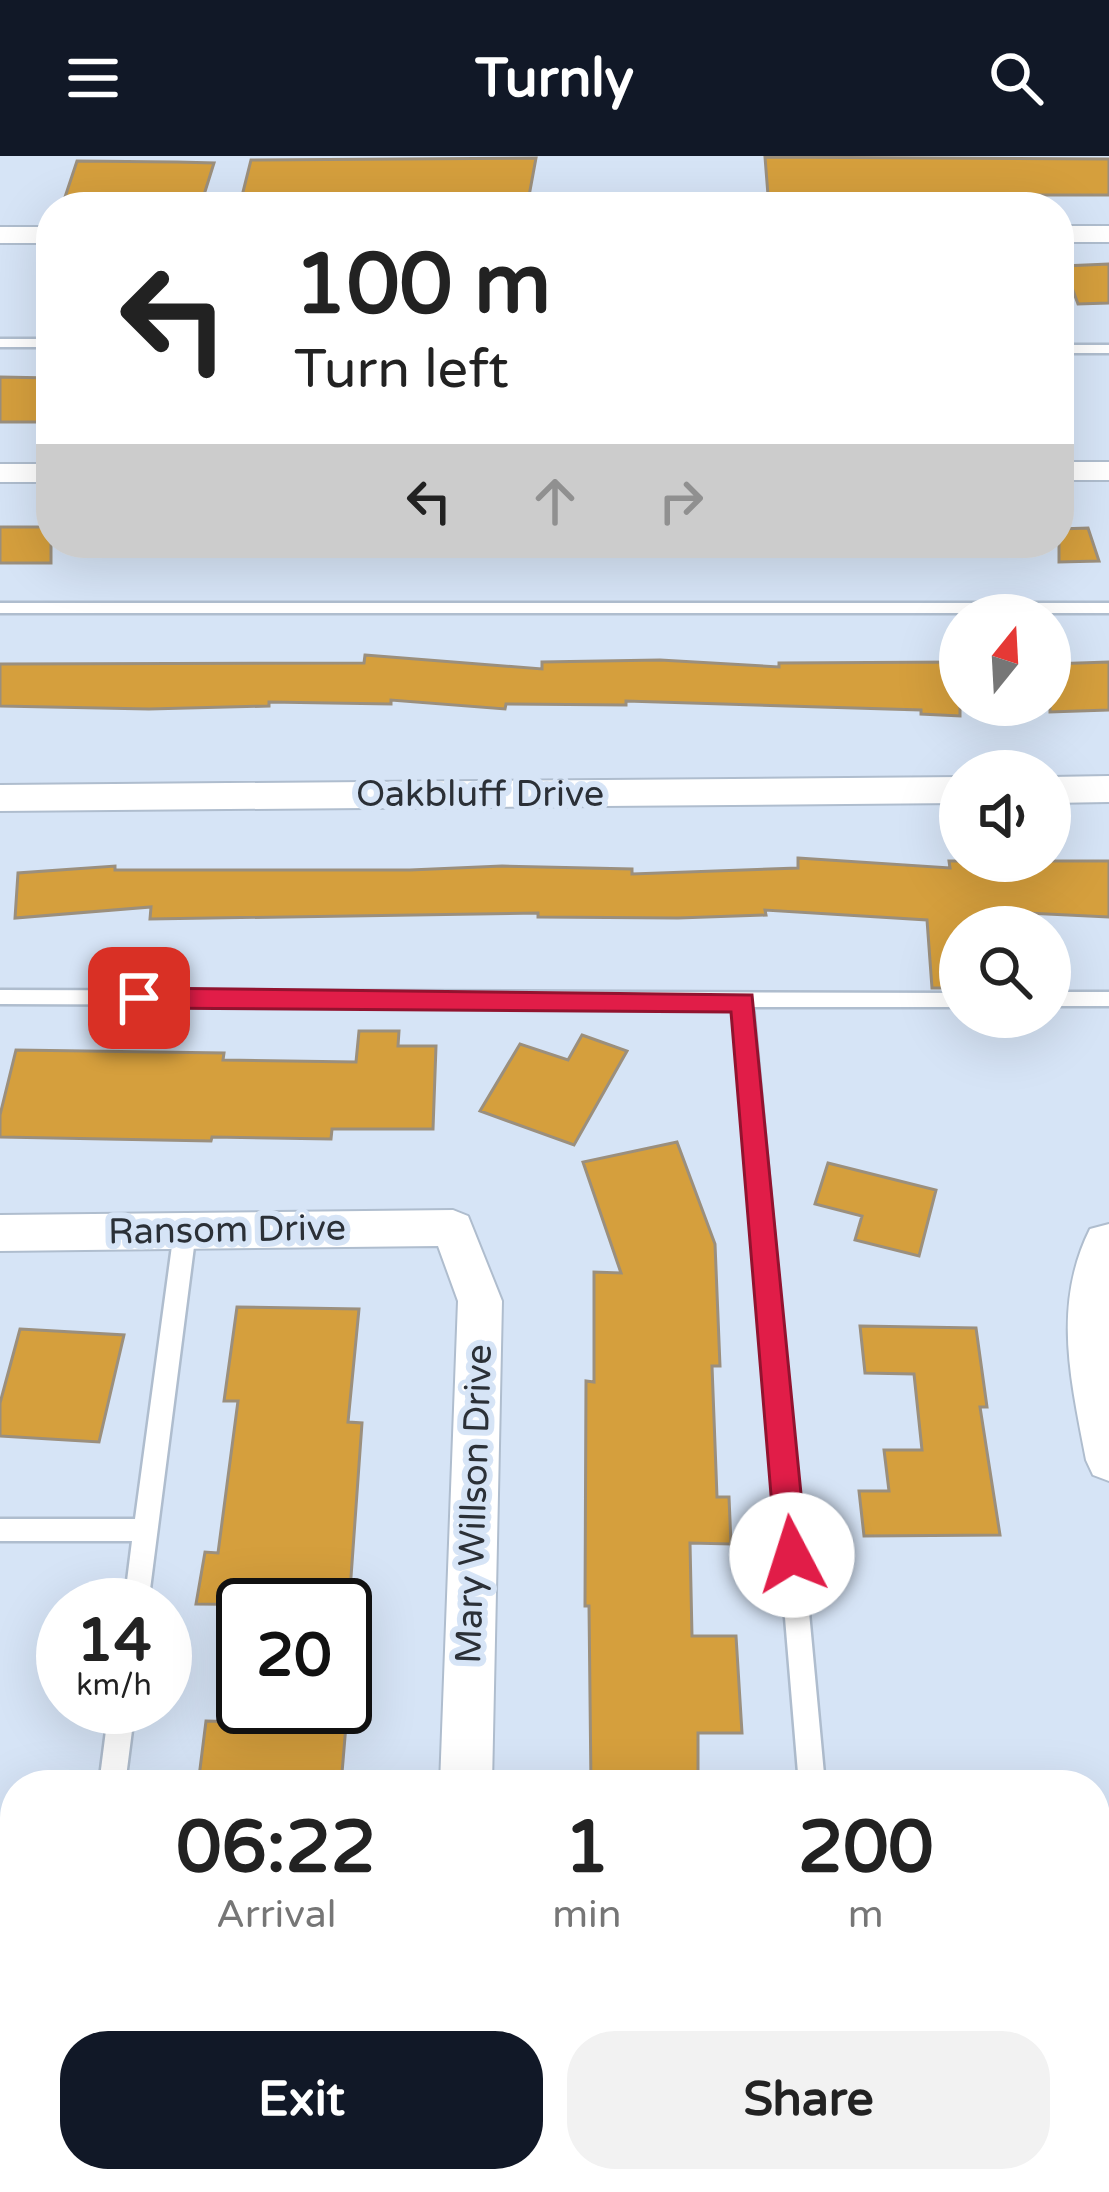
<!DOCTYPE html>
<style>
:root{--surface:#fff;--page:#f2f2f2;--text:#222;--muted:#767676;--accent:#111827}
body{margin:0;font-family:"Varela Round",sans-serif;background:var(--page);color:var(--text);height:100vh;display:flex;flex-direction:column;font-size:45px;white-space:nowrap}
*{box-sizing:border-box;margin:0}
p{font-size:39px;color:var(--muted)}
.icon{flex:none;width:66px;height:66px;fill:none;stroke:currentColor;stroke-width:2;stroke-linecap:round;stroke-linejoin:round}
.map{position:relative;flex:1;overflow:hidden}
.sheet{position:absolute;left:0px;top:1614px;width:1110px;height:423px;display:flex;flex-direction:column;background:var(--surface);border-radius:48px 48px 0 0;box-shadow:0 12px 48px #0002}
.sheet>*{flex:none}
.hud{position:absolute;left:36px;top:36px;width:1038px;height:366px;border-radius:48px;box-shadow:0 12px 48px #0002;background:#fff;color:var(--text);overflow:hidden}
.needle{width:78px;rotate:18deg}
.fabs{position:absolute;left:939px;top:438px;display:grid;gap:24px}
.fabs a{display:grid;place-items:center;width:132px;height:132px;border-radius:50%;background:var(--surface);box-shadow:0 12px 48px #0002;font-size:60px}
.speed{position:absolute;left:36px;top:1422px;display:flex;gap:24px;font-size:60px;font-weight:700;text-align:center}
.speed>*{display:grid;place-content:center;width:156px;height:156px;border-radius:50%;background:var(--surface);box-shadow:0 12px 48px #0002;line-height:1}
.speed small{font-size:30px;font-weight:400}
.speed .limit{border:6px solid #111;border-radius:18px;background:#fff;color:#111}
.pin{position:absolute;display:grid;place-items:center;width:102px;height:102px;color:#fff;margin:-51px;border-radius:24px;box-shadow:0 6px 18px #0006}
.me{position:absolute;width:132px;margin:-66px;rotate:355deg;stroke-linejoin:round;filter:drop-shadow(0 0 9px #0008)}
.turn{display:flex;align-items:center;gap:42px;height:252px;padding:0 60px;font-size:54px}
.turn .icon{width:156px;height:156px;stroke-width:2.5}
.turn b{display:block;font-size:84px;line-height:102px}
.lanes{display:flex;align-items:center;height:114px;padding:0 60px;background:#0003;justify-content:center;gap:60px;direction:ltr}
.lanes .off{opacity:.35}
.eta{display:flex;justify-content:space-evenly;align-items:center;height:204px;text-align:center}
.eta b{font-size:72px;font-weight:700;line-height:84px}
.primary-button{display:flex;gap:24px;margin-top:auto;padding:24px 60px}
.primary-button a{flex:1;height:138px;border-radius:48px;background:var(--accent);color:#fff;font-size:48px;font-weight:700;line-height:138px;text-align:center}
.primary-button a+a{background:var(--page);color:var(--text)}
header{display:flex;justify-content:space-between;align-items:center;height:156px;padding:0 60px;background:var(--accent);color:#fff;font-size:54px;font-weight:700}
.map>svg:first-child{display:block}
.building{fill:#d59f3d;stroke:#9b8f7d;stroke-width:3}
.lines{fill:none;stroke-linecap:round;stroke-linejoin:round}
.lane-casing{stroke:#afbdce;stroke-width:5}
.street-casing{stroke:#afbdce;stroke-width:4}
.lane{fill:#fff;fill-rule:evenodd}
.street{fill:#fff;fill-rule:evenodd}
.route{fill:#e11d48;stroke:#92132f;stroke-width:3}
.labels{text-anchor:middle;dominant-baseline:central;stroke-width:12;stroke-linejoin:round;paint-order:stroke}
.street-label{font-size:36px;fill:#2b3037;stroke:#d6e4f6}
</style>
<header><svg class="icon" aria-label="menu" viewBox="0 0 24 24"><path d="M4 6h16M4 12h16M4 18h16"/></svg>Turnly<svg class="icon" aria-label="search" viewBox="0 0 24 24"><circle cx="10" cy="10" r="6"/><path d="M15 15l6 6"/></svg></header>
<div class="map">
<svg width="1109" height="2036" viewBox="0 0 1109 2036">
<rect width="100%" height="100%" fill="#d6e4f6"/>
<path class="building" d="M765,1L1109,3V39H768Z
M536,2L529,40H242L251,4Z
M77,5L177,6L214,7L203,42L65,41Z
M1109,108V147L1078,148L1064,110Z
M0,221L51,222V266H0Z
M0,371H51V407H0Z
M1088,372L1099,405L1059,406V373Z
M365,499L542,513V506L660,504L779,511V507L960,506V560L921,558V554L626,545V549L506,548L505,553L391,544V548L269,546V550L149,553L0,550V508L364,507Z
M1109,506V554L1050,556V508Z
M798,702L950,712L949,705H1109V761L987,755L989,771H960V832H932L927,764L765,754L766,759L678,762L538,761V757L150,763L151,751L15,762L18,717L115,710V714H410L502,710L632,713V718L798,712Z
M359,875H399L398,890H436L433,973H332L331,983L212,981L211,985L0,981V959L16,894L224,897L223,904L356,906Z
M582,879L627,895L574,989L480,955L520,888L568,904Z
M677,986L715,1088L720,1210H712L717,1341H729L731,1388L690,1387L692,1480H736L742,1577H698V1629H591L589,1450H585L586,1225L594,1226V1116L621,1117L583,1006Z
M828,1007L936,1034L919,1100L855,1084L862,1060L815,1048Z
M237,1151L359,1153L348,1266L362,1267L349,1449L196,1448L205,1396L218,1397L238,1245H224Z
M860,1170L976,1172L987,1251H980L1000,1379L864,1380L859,1335H889L884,1294H922L914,1218L865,1217Z
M20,1173L124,1179L99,1286L0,1280V1247Z
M206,1565L346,1569L341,1629H198Z"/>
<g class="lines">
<g class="lane-casing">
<path id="lane" d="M0,183H51V191H0Z
M1059,189H1109V197H1059Z
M0,447H1109V457H0Z
M0,834L960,837V851H753L825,1629H799L734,851L0,848Z
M1050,836H1109V850H1050Z
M185,1066L193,1069L196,1075L148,1449H124L132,1385H0V1363H135L174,1075L177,1069Z
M109,1551H135L125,1629H99Z
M46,2022H74L72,2036H44Z
M833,2022H861L862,2036H834Z"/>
</g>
<g class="street-casing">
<path id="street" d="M1059,70H1109V86H1059Z
M0,71H51V87H0Z
M1059,306H1109V324H1059Z
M0,308H51V326H0Z
M1109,620V646L1050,647V621Z
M960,621V647L0,655V629Z
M453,1054L468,1060L502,1145L492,1629H440L458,1145L438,1090L0,1095V1059Z
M1109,1068V1325L1093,1319L1086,1304C1071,1225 1052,1149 1090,1073Z
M426,2022H484L483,2036H425Z"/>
</g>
<use href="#lane" class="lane"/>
<use href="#street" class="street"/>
</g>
<path class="route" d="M139,832L752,839L807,1399L803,1409L792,1413L781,1409L776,1399L731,856L139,852L126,842Z"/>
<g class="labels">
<g class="street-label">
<text x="480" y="638">Oakbluff Drive</text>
<text transform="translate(227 1074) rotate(-1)">Ransom Drive</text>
<text transform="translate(474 1348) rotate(-88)">Mary Willson Drive</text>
</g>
</g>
</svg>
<div class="fabs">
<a><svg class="needle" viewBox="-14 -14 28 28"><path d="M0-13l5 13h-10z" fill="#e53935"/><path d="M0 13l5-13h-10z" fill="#767676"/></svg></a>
<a><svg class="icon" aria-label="sound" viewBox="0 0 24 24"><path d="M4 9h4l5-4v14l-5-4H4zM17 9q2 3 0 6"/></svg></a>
<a><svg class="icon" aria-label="search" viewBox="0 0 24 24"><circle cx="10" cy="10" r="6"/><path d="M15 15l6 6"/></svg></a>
</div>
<div class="speed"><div>14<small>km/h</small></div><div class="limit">20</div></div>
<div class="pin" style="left:139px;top:842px;background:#d93025"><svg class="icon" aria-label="arrive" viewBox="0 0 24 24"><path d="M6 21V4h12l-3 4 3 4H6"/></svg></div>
<svg class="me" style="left:792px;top:1399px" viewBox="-20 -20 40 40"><circle r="19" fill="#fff"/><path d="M0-13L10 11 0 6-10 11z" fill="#e11d48"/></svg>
<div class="hud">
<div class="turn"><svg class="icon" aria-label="left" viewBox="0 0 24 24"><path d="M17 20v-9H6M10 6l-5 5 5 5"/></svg><div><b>100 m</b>Turn left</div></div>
<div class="lanes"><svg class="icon" aria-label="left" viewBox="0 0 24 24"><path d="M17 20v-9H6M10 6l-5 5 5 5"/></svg><svg class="icon off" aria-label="ahead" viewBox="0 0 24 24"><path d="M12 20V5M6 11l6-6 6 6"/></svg><svg class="icon off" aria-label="right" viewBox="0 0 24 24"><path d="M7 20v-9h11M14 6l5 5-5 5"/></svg></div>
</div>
<section class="sheet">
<div class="eta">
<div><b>06:22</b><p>Arrival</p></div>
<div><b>1</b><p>min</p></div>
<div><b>200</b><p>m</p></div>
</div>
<div class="primary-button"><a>Exit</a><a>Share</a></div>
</section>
</div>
